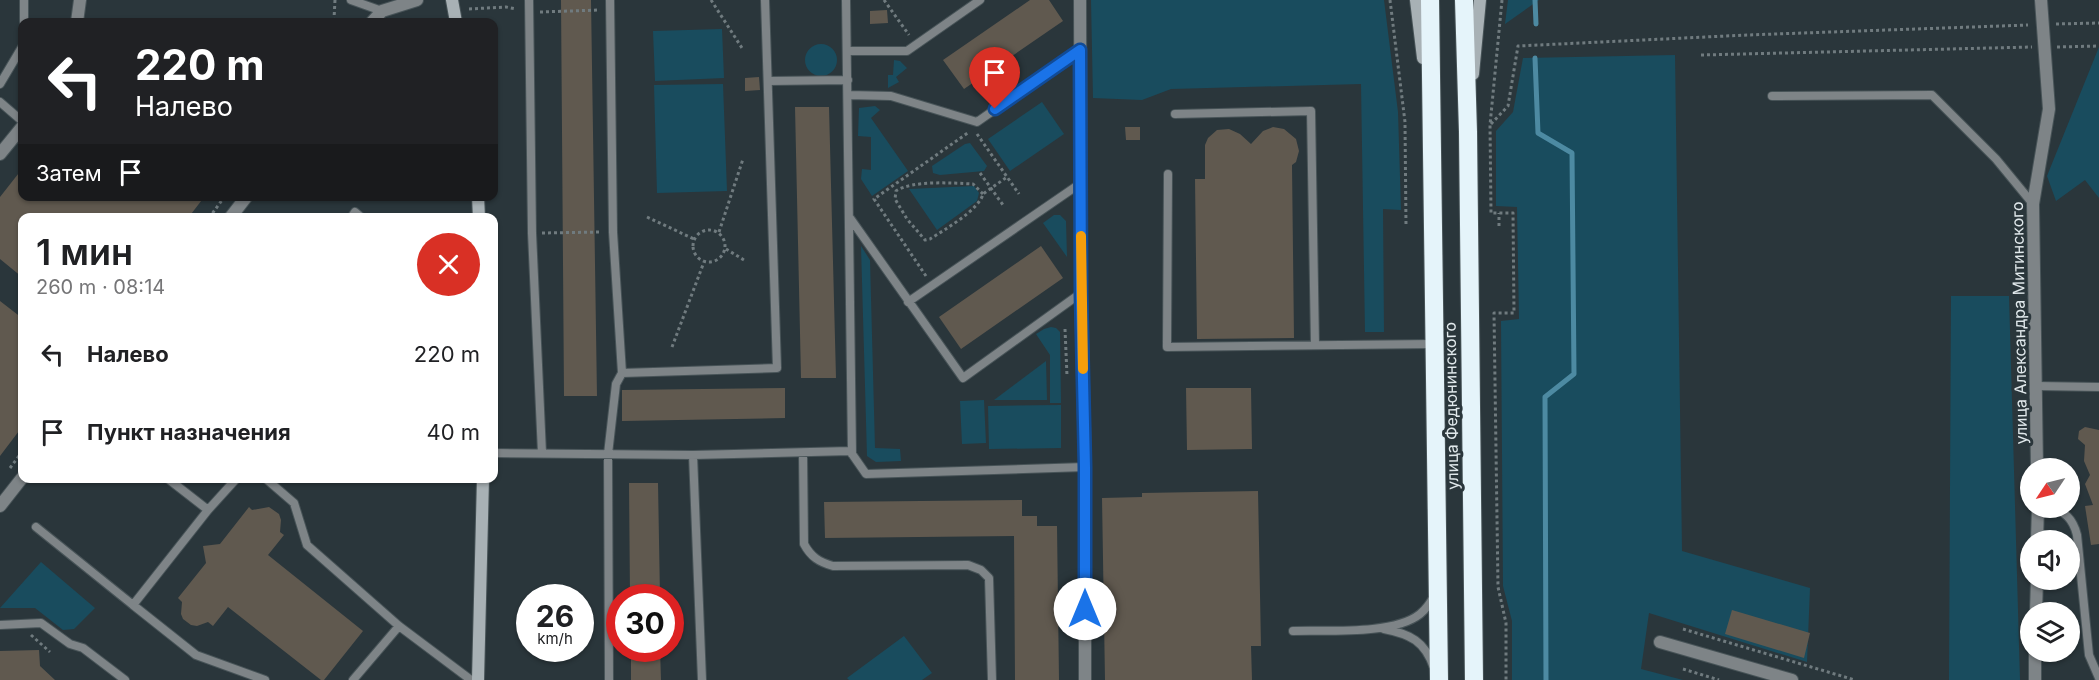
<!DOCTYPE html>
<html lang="ru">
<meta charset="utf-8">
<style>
:root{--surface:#fff;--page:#f6f6f6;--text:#202124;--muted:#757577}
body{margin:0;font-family:Inter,sans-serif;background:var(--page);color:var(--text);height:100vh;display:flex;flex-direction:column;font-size:22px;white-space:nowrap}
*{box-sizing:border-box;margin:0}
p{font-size:20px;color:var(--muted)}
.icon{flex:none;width:33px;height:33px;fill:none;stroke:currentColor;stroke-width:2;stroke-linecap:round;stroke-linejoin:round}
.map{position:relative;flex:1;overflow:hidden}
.drawer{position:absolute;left:18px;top:213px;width:480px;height:270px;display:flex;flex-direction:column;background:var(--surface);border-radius:12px;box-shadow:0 2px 4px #0004}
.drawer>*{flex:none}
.hud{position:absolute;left:18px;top:18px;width:480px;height:183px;border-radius:12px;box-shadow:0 2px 4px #0004;background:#202124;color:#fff;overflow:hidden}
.needle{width:39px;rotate:235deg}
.tools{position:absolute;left:2020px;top:458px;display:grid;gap:12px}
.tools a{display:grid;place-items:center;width:60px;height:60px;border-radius:50%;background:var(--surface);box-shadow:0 2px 4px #0004;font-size:30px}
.speed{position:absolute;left:516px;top:584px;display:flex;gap:12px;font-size:30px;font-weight:700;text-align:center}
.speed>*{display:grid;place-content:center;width:78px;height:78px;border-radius:50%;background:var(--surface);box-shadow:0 2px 4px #0004;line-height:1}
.speed small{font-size:15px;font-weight:400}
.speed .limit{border:9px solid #d22;background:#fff;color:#111}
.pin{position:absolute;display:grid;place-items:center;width:51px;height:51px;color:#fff;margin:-62px -26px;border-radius:50% 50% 50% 0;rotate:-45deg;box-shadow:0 0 6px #0007}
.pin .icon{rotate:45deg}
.me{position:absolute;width:66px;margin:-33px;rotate:0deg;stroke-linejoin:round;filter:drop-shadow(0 0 4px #0008)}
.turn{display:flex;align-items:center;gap:21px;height:126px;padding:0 18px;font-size:27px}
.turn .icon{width:78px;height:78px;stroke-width:2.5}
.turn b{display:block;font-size:42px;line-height:51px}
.then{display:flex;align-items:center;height:57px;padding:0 18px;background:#0003;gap:12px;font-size:22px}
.round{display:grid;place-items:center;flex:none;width:63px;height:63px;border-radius:32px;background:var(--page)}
.overview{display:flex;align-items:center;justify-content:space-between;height:102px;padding:0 18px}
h1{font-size:36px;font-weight:600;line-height:45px}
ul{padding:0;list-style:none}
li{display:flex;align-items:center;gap:18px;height:78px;padding:0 18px}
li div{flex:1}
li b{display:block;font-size:22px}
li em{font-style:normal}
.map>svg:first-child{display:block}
.green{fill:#194c5e}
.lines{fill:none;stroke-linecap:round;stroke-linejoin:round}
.stream{stroke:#4d8aa2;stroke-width:5}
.building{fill:#60594f}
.lane-casing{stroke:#475357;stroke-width:10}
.street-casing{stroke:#475357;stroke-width:14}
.secondary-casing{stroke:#475357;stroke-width:14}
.highway-casing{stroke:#475357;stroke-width:20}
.path{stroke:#707b7f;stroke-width:3;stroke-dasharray:3 3;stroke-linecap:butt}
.lane{stroke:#7e8487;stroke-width:8}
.street{stroke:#7e8487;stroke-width:12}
.secondary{stroke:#a8b1b5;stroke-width:12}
.highway{stroke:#e5f4fa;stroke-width:18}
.route-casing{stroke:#114b97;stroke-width:15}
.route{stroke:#1a73e8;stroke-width:10}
.slow{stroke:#f59e0b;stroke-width:10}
.labels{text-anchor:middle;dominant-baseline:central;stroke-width:6;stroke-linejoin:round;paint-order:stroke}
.street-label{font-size:16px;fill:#e1e9ec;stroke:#2a363b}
</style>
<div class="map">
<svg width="2099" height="680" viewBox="0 0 2099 680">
<rect width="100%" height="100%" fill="#2a363b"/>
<path class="green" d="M1091,0H1384L1398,112L1401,210L1383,209L1384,332H1365L1361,84L1171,89L1142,100L1093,98Z
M1508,0H1539L1505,24Z
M722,29L724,78L655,81L653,31Z
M805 60a16 16 0 1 1 32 0a16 16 0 1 1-32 0Z
M2099,47V198L2085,180L2056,201L2047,176Z
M1675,55L1682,551L1810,588L1807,662L1649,613L1641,669L1683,680H1512V621L1503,586L1501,321L1519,319L1517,207L1496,206V131L1513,112L1523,58Z
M894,60L900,61L907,68L896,77L899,82L888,88V75H893Z
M723,84L727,191L657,193L654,85Z
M1042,102L1064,134L1010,171L988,139Z
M875,106L880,110L871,118L908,171L872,196L861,179L862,169L871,170V137L858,136L859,108Z
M970,143L987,166L984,171L940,175L933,173L932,166L965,144Z
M974,186L979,193L977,201L937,230L909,189Z
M1054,215H1060L1066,221L1067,257L1043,223Z
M861,246L870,260L875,448L900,449L901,461L876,462L867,456Z
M1951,296H2009L2020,680H1949Z
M1051,327L1056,328L1060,332L1061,403H1050V355L1036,334L1044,329Z
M1046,361L1047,400H994Z
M984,400L986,443L962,444L960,401Z
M1061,405V448L989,449L988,406Z
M41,562L95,608L74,629L63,630L35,608H0Z
M904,636L932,673L922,680H849L847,678Z"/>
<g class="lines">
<path class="stream" d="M1535,0L1536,24
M1535,58L1538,133L1572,153L1574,374L1545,397L1546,680"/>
</g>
<path class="building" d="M561,0H591L597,396H564Z
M1030,0H1049L1063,21L964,89L943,60Z
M887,10L888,23L870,24V11Z
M759,77L760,90L745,91V78Z
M795,107H829L836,378H801Z
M1125,127H1140V140H1126Z
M1273,127L1284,129L1296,139L1299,151L1296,162L1292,165L1294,338L1197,339L1195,179H1205V145L1208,138L1217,130L1229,129L1240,134L1251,144L1263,131Z
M22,169V196H205L188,218H22V277L0,259V197Z
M1041,246L1063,278L961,349L939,317Z
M0,301L22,318V427L0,456Z
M785,388V418L622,421V390Z
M1186,388H1251L1252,449L1187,450Z
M2085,427L2099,430V544L2091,545L2085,506L2093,505L2085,484L2090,475L2084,461L2085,445L2078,439L2079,431Z
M629,483H658L660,597H630Z
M1258,491L1261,646H1251L1252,680H1105L1102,498L1142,497V493Z
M1022,500V516H1037V526H1057L1059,680H1015L1014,536L825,538L824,502Z
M249,507L252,510L269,507L279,514L281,520L280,532L284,535L268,555L363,631L324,680H321L228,607L213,626L208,622L197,626L191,625L183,619L181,614L182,602L178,598L206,563L203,546L220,544Z
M1732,610L1810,633L1804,658L1725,634Z
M631,648H660L661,680H631Z
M39,650L40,666L55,680H0V651Z"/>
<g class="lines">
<g class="lane-casing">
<path id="lane" d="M351,0L382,11
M529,0L532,233L542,453
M610,0L613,232L622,373L777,368L765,0
M846,0L852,454
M24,22V0
M847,51H907L980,0
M769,81L848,80
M0,84L22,47
M848,95L891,96L977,122L1080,50
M1772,96L1932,95L1996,159L2033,204
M0,102L22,121
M1175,114L1311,111L1315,345
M1168,174L1167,347L1434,344
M351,218L355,212L362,218
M850,218L963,378L1081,293
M908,302L1081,183
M2036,386L2099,387
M494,453L693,455L850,451L866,474L1085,467
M803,453L804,544C811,557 819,562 833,566L968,565L981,570L989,578L992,680
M693,455L702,680
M167,478L208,510
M237,478L208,510L133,605L196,655L265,680
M265,478L294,503L307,545L399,626L471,680
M2049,507C2065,511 2073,519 2077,535L2089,655L2099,678
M36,527L133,605
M0,625L41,623L70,644L83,648L125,680
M1384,629C1410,634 1425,641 1434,668
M1293,631C1327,630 1394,635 1420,614C1426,609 1431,602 1434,596
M353,680L399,626
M609,680L608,454L616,384L622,373"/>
</g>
<g class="street-casing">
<path id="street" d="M1080,0L1081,293L1085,467V680
M77,22L80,0
M372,22L382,11L417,0
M0,154L22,127
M230,218L247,196
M2037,468L2033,204L2049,109L2041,0
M0,506L22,478
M2037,540L2038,507
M2036,612L2037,579
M1660,642L1792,680
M2035,680V651"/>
</g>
<g class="secondary-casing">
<path id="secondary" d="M452,0L456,22
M1416,0L1423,58
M1473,74L1480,0
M478,196L479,218
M478,680L483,478"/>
</g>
<g class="highway-casing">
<path id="highway" d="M1430,0L1439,680
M1464,0L1468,132L1474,680"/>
</g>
<path class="path" d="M335,0L334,19L339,22
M711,0L742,48
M884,0L909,35
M1390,0L1405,122L1406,226
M1502,0L1490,125L1491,213H1513L1514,313H1494L1498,587L1506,623V680
M469,9L506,7L516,9
M540,12L600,10
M2056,24L2099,23
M2057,47L2099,46
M1701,55L2032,47
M1491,124L1508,106L1518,46L1747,35L2028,25
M977,134L1019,194
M980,173L1003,205
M983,194L973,184C953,183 912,180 896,191L895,199L907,219L925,240L930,239C944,230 979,210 983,194L1007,177
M647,217L694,239
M209,218L225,196
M1499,226V213
M693 246a16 16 0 1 1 32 0a16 16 0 1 1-32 0Z
M719,232L743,159
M542,233L602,232
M726,249L744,260
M926,276L874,199L969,132
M1065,329L1067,376
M672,347L704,262
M10,468L22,452
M1683,629L1855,680
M31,635L50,652
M1683,669L1719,680"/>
<use href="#lane" class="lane"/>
<use href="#street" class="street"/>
<use href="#secondary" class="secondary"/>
<use href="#highway" class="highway"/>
</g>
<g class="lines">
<g class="route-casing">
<path id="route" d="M995,109L1080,50L1081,293L1085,467V609"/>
</g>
<use href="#route" class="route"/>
<path class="slow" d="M1081,236L1083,369"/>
</g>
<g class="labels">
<g class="street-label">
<text transform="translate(2019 323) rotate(-91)">улица Александра Митинского</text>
<text transform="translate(1451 406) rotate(-91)">улица Федюнинского</text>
</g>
</g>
</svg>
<div class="tools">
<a><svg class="needle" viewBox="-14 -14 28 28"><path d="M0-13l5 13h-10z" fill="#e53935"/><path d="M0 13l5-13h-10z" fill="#757577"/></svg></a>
<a><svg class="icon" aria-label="sound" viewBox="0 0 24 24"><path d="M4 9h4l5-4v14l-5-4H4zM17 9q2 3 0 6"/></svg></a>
<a><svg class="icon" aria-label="layers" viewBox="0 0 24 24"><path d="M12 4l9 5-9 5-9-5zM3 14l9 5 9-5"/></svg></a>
</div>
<div class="speed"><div>26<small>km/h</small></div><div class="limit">30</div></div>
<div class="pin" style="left:995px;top:109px;background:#d93025"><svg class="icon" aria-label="arrive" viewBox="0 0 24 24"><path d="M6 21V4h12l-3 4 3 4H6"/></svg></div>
<svg class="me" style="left:1085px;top:609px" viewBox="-20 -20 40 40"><circle r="19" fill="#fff"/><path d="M0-13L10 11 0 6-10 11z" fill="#1a73e8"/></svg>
<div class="hud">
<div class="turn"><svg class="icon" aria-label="left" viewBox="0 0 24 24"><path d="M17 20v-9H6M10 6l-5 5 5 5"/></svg><div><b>220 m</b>Налево</div></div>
<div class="then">Затем<svg class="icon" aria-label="arrive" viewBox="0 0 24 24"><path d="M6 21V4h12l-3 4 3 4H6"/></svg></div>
</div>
<section class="drawer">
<div class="overview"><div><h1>1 мин</h1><p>260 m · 08:14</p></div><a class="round" style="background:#d93025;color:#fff"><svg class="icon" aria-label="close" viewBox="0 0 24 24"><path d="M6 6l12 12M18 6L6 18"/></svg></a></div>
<ul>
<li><svg class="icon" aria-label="left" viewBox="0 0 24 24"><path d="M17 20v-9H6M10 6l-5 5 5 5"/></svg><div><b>Налево</b></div><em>220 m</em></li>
<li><svg class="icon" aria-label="arrive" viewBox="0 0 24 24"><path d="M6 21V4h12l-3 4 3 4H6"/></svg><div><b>Пункт назначения</b></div><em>40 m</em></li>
</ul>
</section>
</div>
